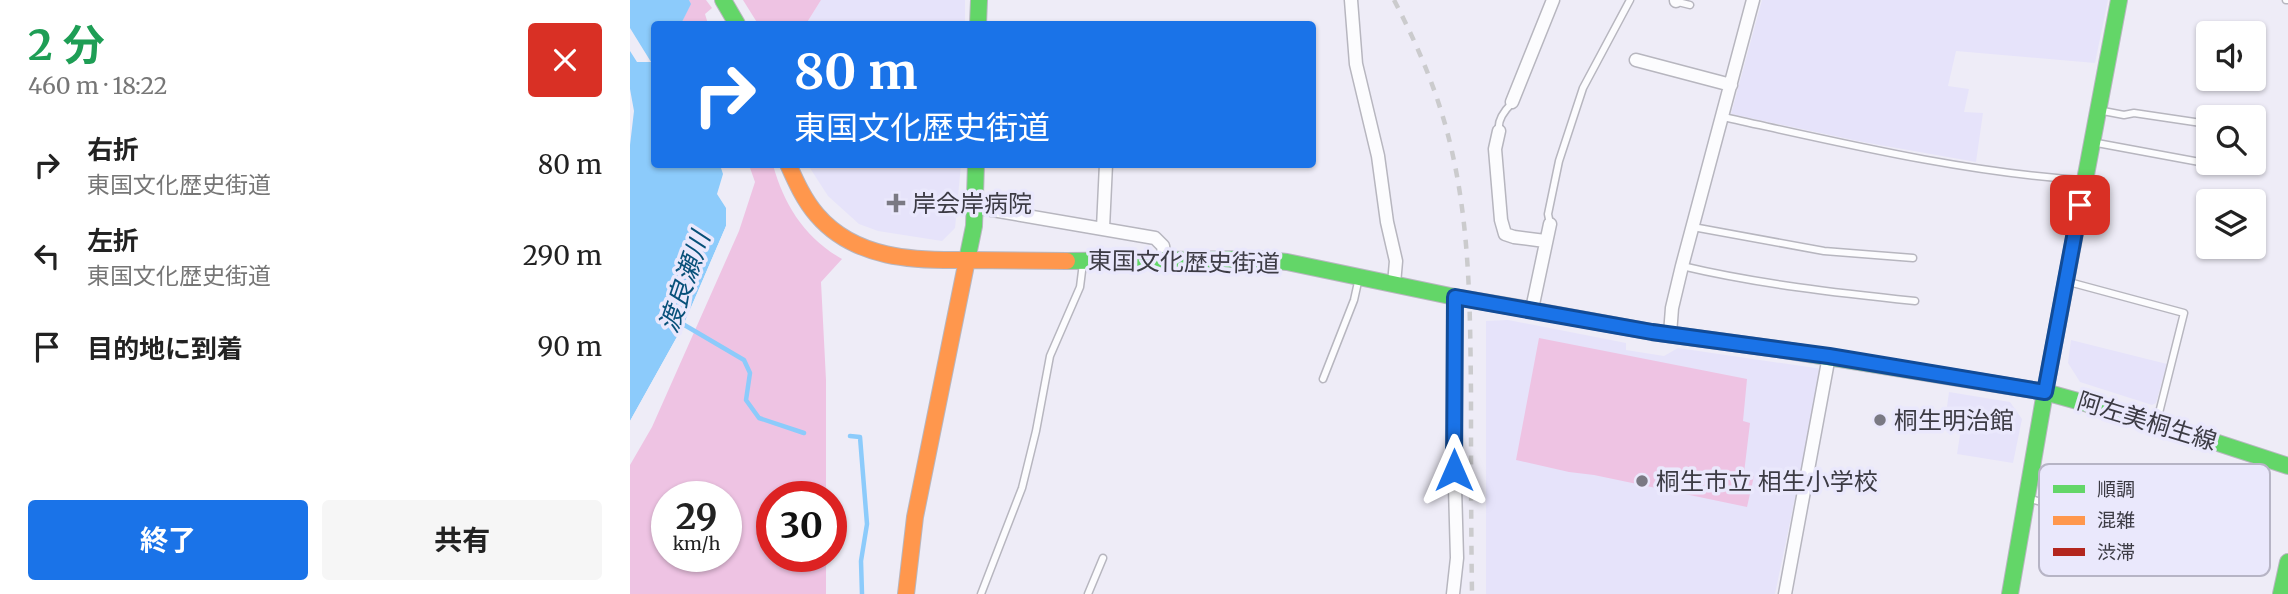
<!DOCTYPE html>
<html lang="ja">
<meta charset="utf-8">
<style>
:root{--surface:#fff;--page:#f6f6f6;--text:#222;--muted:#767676;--accent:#1a73e8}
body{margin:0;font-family:Merriweather,"Noto Sans JP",serif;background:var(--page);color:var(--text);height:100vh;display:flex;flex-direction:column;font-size:26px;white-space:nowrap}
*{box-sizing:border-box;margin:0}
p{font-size:23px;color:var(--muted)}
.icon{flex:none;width:38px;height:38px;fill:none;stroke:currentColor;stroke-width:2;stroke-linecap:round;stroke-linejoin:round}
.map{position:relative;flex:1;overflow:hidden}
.sheet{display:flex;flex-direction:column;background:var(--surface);width:630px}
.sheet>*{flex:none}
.hud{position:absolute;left:21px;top:21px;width:665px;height:147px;border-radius:7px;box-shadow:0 2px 5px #0004;background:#1a73e8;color:#fff;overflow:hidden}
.fabs{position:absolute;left:1566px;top:21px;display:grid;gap:14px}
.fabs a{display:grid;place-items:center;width:70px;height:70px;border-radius:7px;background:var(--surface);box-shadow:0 2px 5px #0004;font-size:35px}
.speed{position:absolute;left:21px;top:481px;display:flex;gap:14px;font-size:35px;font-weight:700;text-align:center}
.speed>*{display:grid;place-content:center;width:91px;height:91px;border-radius:50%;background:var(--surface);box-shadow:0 2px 5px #0004;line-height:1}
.speed small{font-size:18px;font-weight:400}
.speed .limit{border:10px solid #d22;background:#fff;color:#111}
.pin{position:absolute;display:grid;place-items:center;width:60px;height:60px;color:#fff;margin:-30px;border-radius:14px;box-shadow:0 4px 10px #0006}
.me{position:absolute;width:77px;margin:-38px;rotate:0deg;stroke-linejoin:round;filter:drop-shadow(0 0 5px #0008)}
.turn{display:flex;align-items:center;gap:24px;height:147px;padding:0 28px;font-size:32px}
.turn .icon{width:91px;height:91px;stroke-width:2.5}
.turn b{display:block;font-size:49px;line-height:60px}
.round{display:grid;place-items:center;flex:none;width:74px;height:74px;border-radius:7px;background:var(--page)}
.head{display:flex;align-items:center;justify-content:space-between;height:119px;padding:0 28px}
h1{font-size:42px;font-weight:700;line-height:52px;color:#1e9e55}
.button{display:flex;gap:14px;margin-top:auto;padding:14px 28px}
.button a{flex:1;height:80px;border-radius:7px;background:var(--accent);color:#fff;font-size:28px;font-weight:700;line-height:80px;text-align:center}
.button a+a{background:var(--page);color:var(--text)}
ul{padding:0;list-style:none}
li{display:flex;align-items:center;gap:21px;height:91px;padding:0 28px}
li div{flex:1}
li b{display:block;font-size:26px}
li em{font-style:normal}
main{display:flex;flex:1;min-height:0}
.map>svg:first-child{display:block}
.built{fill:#e6e3fa}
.green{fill:#eec3e3;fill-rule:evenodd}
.water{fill:#8ccbfb}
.pier{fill:#eeecf7}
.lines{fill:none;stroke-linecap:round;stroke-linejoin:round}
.stream{stroke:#8ccbfb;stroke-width:4.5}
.lane-casing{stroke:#b7b6bf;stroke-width:9}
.street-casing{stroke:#b7b6bf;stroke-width:15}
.fast-casing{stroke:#b7b6bf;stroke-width:18}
.slow-casing{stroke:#b7b6bf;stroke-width:18}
.jam-casing{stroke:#b7b6bf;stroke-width:18}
.lane{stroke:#fcfcfe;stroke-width:6}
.street{stroke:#fcfcfe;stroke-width:12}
.fast{stroke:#63d668;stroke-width:16}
.slow{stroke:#ff974d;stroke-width:16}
.jam{stroke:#b3261e;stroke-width:16}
.rail{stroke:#cbcbcd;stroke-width:4.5;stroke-dasharray:9 9;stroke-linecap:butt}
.route-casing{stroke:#114b97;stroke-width:18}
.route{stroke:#1a73e8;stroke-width:12}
.poi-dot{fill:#7a7983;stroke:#eae8fc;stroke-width:2.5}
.labels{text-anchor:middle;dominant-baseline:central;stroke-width:7;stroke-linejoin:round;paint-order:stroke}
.poi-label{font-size:24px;fill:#3c3b44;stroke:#eae8fc;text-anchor:start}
.street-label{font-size:24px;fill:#3c3b44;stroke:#eae8fc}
.water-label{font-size:26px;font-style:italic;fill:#075079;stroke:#eae8fc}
.key{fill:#eae8fc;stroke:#b6b4c5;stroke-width:2}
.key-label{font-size:19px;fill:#3c3b44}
</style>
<main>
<section class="sheet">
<div class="head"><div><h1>2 分</h1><p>460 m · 18:22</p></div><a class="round" style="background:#d93025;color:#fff"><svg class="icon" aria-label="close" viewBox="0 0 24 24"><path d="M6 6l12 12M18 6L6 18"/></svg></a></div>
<ul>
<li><svg class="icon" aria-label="right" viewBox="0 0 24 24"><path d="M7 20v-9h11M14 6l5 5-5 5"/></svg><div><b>右折</b><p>東国文化歴史街道</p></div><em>80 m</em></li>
<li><svg class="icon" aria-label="left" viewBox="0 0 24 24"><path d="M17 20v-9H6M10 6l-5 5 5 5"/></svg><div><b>左折</b><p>東国文化歴史街道</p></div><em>290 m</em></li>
<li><svg class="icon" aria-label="arrive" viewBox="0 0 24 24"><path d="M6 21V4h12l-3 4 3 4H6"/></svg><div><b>目的地に到着</b></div><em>90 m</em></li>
</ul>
<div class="button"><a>終了</a><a>共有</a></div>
</section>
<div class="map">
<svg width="1658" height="594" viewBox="0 0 1658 594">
<rect width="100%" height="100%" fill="#eeecf7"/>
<path class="built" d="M191,0H335V24H176Z
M1132,0H1478L1465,63L1326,51L1318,86L1339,89L1334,112L1353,113L1346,162L1233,142L1101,114Z
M178,165H331L325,228L312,241L248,231L229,224L198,196Z
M878,320L996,343V350L1034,356L1048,348L1192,369L1145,594H856V321Z
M1441,340L1537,364L1526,403L1522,405L1450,382L1438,363Z
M1319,392L1380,402L1392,419L1383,463L1327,454L1333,416L1316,414Z"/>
<path class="green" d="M59,0H76L82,8L75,14L78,24H51L60,4Z
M113,0H191L176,24H128Z
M119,165H143C154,205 175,238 212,259L191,282L196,380V497H142V556L196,557V594H0V465L22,427L109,231L125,182ZM37,497H96V556H37Z
M909,338L1117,379L1113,421L1120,423L1114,473L1124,476L1117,507L964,475L939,472L886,460Z"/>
<path class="water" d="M0,0H59L61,4L51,24H24V164L90,165L93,174L87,194L96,208V226L53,326L0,421V145L4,111L0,89V51L7,62H21L0,28Z"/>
<path class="pier" d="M96,226L99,227L56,327L3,423L0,425V421L53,326Z"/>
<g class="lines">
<path class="stream" d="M51,323L114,360L120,373L116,400L129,418L174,433
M220,436L230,437L237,524L231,561L232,594"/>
<g class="lane-casing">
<path id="lane" d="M1656,0H1658
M1044,1L1060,5
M1473,111L1494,115L1504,113L1578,124
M1093,117C1212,143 1331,172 1452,180
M869,131C867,121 875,110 882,103
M1467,143L1575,163
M920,224L918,214L929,161L953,88L1000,0
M1063,227L1194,251L1283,258
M1052,266C1128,284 1207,293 1285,301
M1439,282L1554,313L1527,421
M693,379L724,300L728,282
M1397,498L1478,521
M351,594L392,488L406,431L420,356L450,287L453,263
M458,594L473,558"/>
</g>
<g class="street-casing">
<path id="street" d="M721,0L726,64L748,156L757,222L766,261L764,284
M1046,1V0
M1006,60L1101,85
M882,102L923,0
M869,131L865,149L871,220L875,234L884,237L915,241
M345,207L525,238L533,246L535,261
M473,228L476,164
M902,309L920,224
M1040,334L1042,308L1052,266L1123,0
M823,594L827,558L824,451L825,297
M1155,594L1199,356"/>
</g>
<g class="fast-casing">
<path id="fast" d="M93,0L107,24
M348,24L349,0
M337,260L344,226L346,164
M437,261L626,259L657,262L825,297L912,312
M1154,350L1415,392L1489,0
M1380,594L1415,392L1527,423L1658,466
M1651,594L1658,562"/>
</g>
<g class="slow-casing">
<path id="slow" d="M158,164C166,182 174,200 187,215C225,259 284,261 337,260
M276,594L285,517L337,260L437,261"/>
</g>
<g class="jam-casing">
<path id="jam" d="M912,312L1022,332L1154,350"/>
</g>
<use href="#lane" class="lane"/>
<use href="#street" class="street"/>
<use href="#fast" class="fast"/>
<use href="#slow" class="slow"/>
<use href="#jam" class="jam"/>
<path class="rail" d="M764,0C788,46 808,93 820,143C840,225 840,308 841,392C841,459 841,527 842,594"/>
</g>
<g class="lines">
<g class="route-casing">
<path id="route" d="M824,470L825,297L1022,332L1199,356L1415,392L1450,205"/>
</g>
<use href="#route" class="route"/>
</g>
<g class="poi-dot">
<path d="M262.5 192.5h7v7h7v7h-7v7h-7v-7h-7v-7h7z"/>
<circle cx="1250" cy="420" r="7"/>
<circle cx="1012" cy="481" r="7"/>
</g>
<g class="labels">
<g class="poi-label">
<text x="282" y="203">岸会岸病院</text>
<text x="1264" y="420">桐生明治館</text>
<text x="1026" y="481">桐生市立 相生小学校</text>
</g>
<g class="street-label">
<text transform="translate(554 262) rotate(1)">東国文化歴史街道</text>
<text transform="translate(1517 421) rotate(17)">阿左美桐生線</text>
</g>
<g class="water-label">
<text transform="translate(54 282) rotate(-71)">渡良瀬川</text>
</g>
</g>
<rect x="1409" y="464" width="231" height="112" rx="10" class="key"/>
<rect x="1423" y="485" width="32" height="8" fill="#63d668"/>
<rect x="1423" y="516" width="32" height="9" fill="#ff974d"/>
<rect x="1423" y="548" width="32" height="8" fill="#b3261e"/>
<g class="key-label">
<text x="1467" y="496">順調</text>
<text x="1467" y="527">混雑</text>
<text x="1467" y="559">渋滞</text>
</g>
</svg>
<div class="fabs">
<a><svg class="icon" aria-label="sound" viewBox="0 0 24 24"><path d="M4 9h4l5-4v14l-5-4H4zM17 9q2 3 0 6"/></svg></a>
<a><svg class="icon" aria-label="search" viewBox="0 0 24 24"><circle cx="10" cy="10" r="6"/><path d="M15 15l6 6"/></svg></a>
<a><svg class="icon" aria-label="layers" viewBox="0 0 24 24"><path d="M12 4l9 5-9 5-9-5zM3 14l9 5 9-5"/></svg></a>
</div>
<div class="speed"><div>29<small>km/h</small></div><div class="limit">30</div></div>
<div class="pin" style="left:1450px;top:205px;background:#d93025"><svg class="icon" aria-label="arrive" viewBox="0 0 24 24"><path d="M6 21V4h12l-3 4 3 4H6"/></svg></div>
<svg class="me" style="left:824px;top:470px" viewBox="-20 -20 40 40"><path d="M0-17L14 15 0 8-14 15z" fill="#1a73e8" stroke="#fff" stroke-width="4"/></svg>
<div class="hud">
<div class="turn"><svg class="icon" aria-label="right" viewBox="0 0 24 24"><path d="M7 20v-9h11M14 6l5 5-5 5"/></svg><div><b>80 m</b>東国文化歴史街道</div></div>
</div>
</div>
</main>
